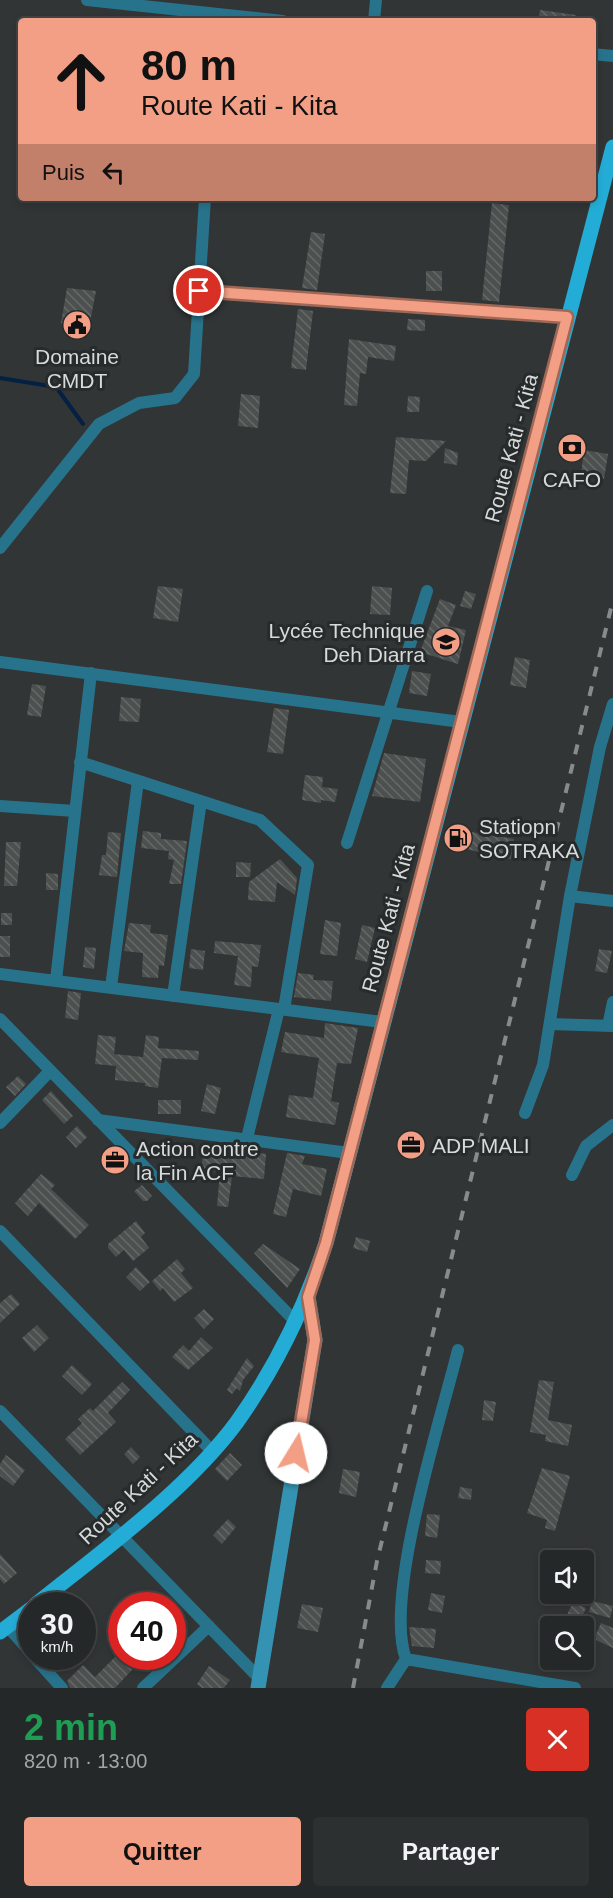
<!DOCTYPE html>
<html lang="fr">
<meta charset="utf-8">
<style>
:root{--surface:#252828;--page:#2d3030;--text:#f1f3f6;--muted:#a3a6a8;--line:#424445;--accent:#f39f85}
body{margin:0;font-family:Arial,sans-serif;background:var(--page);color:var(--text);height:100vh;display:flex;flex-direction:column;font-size:22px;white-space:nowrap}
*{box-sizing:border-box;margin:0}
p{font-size:20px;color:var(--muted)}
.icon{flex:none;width:33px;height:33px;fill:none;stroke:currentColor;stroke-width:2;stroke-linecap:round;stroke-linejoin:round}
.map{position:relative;height:1688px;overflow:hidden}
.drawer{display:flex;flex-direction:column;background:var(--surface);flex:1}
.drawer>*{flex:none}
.banner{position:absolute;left:18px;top:18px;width:578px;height:183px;border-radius:6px;box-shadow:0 3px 9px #0003,0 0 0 2px var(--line);background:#f39f85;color:#111;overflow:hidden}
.fabs{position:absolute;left:540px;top:1550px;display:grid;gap:12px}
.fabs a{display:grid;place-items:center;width:54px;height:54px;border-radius:6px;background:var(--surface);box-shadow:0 3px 9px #0003,0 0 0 2px var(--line);font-size:30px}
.speed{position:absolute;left:18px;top:1592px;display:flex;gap:12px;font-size:30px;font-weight:700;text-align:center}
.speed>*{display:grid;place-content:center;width:78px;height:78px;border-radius:50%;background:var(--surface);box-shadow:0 3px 9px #0003,0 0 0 2px var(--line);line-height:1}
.speed small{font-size:15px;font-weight:400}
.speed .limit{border:9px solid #d22;background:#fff;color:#111}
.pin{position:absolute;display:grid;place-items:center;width:51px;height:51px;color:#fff;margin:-26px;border:3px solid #fff;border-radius:50%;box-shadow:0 2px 6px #0007}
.me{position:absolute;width:66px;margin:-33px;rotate:9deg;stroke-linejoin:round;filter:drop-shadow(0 0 4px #0008)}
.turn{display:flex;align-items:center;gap:21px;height:126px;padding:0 24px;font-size:27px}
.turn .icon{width:78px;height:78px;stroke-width:2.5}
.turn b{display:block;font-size:42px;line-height:51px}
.then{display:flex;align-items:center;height:57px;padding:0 24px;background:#0003;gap:12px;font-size:22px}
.round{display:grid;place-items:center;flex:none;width:63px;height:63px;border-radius:6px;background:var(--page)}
.head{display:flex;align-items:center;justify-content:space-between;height:102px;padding:0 24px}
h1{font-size:36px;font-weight:700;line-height:45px;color:#1e9e55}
.cta{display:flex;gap:12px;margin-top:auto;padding:12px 24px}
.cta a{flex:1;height:69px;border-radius:6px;background:var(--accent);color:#111;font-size:24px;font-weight:700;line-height:69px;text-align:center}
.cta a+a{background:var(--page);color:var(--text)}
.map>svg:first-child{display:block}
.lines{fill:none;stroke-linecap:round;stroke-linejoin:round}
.stream{stroke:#042043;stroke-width:4}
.building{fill:url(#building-back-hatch)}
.street{stroke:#28738c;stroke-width:12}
.secondary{stroke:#3493b3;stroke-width:15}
.primary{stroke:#23add6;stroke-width:15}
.rail{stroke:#878b8b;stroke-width:4;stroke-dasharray:10 10;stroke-linecap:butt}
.route-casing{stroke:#9e6756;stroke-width:15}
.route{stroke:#f39f85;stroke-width:10}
.labels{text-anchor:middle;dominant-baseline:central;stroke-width:6;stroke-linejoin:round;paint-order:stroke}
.poi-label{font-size:21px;fill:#d7dada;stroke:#272b2b;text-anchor:start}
.street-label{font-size:21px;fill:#d7dada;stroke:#272b2b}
</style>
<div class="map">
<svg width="613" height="1688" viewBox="0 0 613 1688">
<defs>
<pattern id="building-back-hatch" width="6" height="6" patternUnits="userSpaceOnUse" patternTransform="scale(1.5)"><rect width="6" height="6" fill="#4c504e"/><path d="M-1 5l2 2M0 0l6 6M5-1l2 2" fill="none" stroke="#656967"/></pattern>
</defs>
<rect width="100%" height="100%" fill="#313535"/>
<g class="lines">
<path class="stream" d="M0,378L56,387L83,424"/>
</g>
<path class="building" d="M540,10L576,15L575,21H538Z
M492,203L509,205L499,302L482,300Z
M311,232L325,234L317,290L302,288Z
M426,271H442V291H426Z
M67,288L96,291L89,327L61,323Z
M298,309L313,311L306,370L291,368Z
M408,319L425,320V331L407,330Z
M349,339L396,346L394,361L368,357L366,374L360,373L357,406L344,405Z
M241,394L260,396L258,428L238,426Z
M408,396L420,397L419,412H407Z
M396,437L446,441L426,461L409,460L406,494L390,493Z
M445,448L458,453L457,465L444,463Z
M584,450L608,454L604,479L581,475Z
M158,586L183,589L178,622L153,618Z
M372,586L392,588L390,615L370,614Z
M465,591L476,594L471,609L460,606Z
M440,599L456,605L448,626L466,630L458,664L420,652Z
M515,657L530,660L526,688L510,685Z
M412,671L431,674L427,696L409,693Z
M32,684L46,686L41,717L27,715Z
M121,697L141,699L139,722L119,721Z
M274,708L289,710L283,754L267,752Z
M384,753L426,759L420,802L372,796Z
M305,775L323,777L322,787L338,789L335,802L321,800V803L302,800Z
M459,830L514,839L511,859L457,847Z
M143,831L161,833V839L187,841L181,884H169L174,860L168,859L169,851L141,848Z
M108,832L121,833L117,877L99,875L102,855H106Z
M6,842H21L17,886H4Z
M280,859L297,878L295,895L277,882L275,902L248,900L249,882Z
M236,862L251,863L250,877H236Z
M46,873L58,874V890H46Z
M1,913H12V925H1Z
M325,920L341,923L337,956L320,954Z
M129,923L151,925L150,933L168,935L164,966L159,965L158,978L142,977L143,953L124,951Z
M362,925L375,928L367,962L355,959Z
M0,936H10V957H0Z
M215,941L261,945L258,967L252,966L251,987L234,985L238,956L214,953Z
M85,947L96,948L94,969L83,967Z
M191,949L205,951L203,970L189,968Z
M599,949L612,951L607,973L595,971Z
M298,973L314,975L313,980L333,981L331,1001L294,997Z
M68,991L81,993L78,1020L65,1018Z
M325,1023L358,1028L351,1064L337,1063L331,1101L339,1103L335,1125L286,1117L289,1095L313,1098L319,1058L281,1052L285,1032L324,1038Z
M98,1035L116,1037L114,1054L143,1057L146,1035L159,1037L158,1048L199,1051L198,1060L162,1058L158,1088L145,1086V1083L115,1080L116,1066L95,1064Z
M18,1076L26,1084L15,1096L6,1087Z
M207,1084L221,1088L215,1114L201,1111Z
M51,1091L73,1116L64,1124L42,1100Z
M158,1100H181V1114H158Z
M77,1126L87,1137L76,1148L66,1137Z
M204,1146L266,1154L264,1179L232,1176L228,1207L217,1206L220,1172L201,1170Z
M287,1153L305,1156L302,1164L327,1169L321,1196L293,1189L286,1217L273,1214Z
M41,1174L55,1185L51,1189L89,1225L75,1239L39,1203L28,1216L15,1203Z
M142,1185L152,1196L147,1201H143L134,1191Z
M136,1221L145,1233L141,1237L149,1248L133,1261L124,1250L116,1257L108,1248V1244Z
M356,1237L370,1241L367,1252L353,1248Z
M263,1244L300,1269L287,1288L254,1253Z
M177,1259L185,1269L181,1273L193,1288L174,1302L163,1288L160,1291L152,1281Z
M136,1267L150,1282L140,1291L126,1277Z
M11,1294L20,1304L0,1323V1303Z
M204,1309L214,1319L204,1329L194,1318Z
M37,1325L49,1338L34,1352L22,1338Z
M201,1337L213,1348L188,1370L172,1357L183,1345L189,1351Z
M247,1358L254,1366L243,1380L240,1391L237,1388L232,1394L227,1390Z
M72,1365L92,1384L82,1395L62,1376Z
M539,1380L554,1382L548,1420L572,1425L568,1446L545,1441L546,1435L530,1432Z
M122,1382L130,1390L108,1413L116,1422L80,1455L65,1439L82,1423L78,1419L90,1408L93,1411Z
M484,1400L496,1402L493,1421L482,1420Z
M131,1447L140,1457L133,1464L124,1454Z
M230,1453L242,1465L227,1481L215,1469Z
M6,1455L25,1470L13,1486L0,1476V1464Z
M542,1468L570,1476L555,1531L545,1528L547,1520L527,1513Z
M343,1469L360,1472L356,1497L339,1493Z
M460,1487L472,1489L471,1500L458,1498Z
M427,1514L440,1515L437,1538L425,1536Z
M228,1519L236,1527L222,1544L213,1535Z
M0,1554L17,1573L4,1584L0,1579Z
M426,1560L441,1561L440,1574L425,1573Z
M431,1593L445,1596L442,1613L428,1610Z
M592,1601L613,1606L610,1618L589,1612Z
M573,1602L586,1608L579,1623L566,1617Z
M302,1604L323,1608L318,1632L297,1628Z
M601,1623L613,1628V1648L594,1639Z
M409,1627L436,1629L434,1648L412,1646Z
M116,1656H145L115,1688H70L67,1681L83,1665L95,1677Z
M209,1666L230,1680L224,1688H202L197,1684Z"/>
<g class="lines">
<path class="street" d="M87,0L283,21
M374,21L376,0
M592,54L613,56
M199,290L567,317
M0,548L99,424L139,403L175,398L194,374L205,198
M0,662L461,722
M613,704L600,747L570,896L613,901
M80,762L260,820L308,865L284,1009
M0,806L75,811
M347,843L427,591
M0,974L382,1022
M56,980L91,673
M111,987L138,781
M173,996L201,801
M0,1019L296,1322
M550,1024L613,1026
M608,1026L613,1002
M525,1113L543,1065L570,896
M98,1120L349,1153
M0,1123L50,1071
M247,1138L279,1009
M572,1175L586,1146L613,1125
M0,1231L211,1450
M0,1411L259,1678
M8,1627L32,1654
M33,1656L62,1688
M406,1659L575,1688
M143,1688L209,1626
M387,1688L406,1659C383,1598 441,1419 458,1350"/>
<path class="secondary" d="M258,1688L315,1340L308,1297"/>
<path class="primary" d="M35,1605C101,1552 187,1490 237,1422C276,1367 305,1307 326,1243L613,147
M0,1632L32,1608"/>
<path class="rail" d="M353,1688L377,1561L613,600"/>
</g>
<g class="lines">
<g class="route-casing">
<path id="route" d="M199,291L567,317L326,1243L308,1297L315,1340L296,1453"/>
</g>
<use href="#route" class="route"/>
</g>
<defs>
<g id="civic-disc" transform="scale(1.5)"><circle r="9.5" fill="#f39f85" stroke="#272b2b"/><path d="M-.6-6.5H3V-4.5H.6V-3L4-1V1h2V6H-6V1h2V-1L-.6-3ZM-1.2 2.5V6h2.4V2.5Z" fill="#111"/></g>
<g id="bank-disc" transform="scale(1.5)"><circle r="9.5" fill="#f39f85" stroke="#272b2b"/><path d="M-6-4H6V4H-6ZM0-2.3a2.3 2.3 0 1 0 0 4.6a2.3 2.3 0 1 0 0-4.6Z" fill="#111"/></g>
<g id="school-disc" transform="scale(1.5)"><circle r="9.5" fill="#f39f85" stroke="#272b2b"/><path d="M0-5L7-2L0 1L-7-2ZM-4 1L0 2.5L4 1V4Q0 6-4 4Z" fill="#111"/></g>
<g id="fuel-disc" transform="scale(1.5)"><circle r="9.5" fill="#f39f85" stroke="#272b2b"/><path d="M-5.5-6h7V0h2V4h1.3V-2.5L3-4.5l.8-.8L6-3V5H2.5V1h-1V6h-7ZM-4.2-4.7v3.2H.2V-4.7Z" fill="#111"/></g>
<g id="office-disc" transform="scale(1.5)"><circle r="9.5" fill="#f39f85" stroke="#272b2b"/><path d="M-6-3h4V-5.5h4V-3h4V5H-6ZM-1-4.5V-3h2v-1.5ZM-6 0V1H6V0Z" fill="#111"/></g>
</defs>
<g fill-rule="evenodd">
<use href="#civic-disc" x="77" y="325"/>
<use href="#bank-disc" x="572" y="448"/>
<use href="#school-disc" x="446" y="642"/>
<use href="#fuel-disc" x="458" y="838"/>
<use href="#office-disc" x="411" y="1145"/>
<use href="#office-disc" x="115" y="1160"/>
</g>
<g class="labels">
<g class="poi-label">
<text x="77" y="356" text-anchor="middle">Domaine<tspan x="77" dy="24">CMDT</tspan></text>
<text x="572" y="479" text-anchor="middle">CAFO</text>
<text x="425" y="630" text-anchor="end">Lycée Technique<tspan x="425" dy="24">Deh Diarra</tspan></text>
<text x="479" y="826">Statiopn<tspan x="479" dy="24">SOTRAKA</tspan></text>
<text x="432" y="1145">ADP MALI</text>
<text x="136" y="1148">Action contre<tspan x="136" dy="24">la Fin ACF</tspan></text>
</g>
<g class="street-label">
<text transform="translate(511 448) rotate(-75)">Route Kati - Kita</text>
<text transform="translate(388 918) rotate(-75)">Route Kati - Kita</text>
<text transform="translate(138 1488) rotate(-43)">Route Kati - Kita</text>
</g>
</g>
</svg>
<div class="fabs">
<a><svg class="icon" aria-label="sound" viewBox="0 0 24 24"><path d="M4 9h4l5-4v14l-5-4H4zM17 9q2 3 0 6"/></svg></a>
<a><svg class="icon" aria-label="search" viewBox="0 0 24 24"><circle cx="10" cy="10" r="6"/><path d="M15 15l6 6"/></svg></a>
</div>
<div class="speed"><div>30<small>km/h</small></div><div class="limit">40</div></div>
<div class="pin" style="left:199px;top:291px;background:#d93025"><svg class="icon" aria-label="arrive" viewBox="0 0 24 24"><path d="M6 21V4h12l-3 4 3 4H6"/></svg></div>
<svg class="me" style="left:296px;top:1453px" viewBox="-20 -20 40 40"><circle r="19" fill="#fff"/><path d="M0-13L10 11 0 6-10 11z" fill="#f39f85"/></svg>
<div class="banner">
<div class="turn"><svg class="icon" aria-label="ahead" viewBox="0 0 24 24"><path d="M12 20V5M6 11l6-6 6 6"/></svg><div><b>80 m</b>Route Kati - Kita</div></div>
<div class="then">Puis<svg class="icon" aria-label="left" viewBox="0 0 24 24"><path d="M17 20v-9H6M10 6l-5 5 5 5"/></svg></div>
</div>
</div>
<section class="drawer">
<div class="head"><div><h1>2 min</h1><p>820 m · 13:00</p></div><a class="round" style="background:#d93025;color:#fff"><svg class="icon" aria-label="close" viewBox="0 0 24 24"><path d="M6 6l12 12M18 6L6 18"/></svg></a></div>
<div class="cta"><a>Quitter</a><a>Partager</a></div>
</section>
